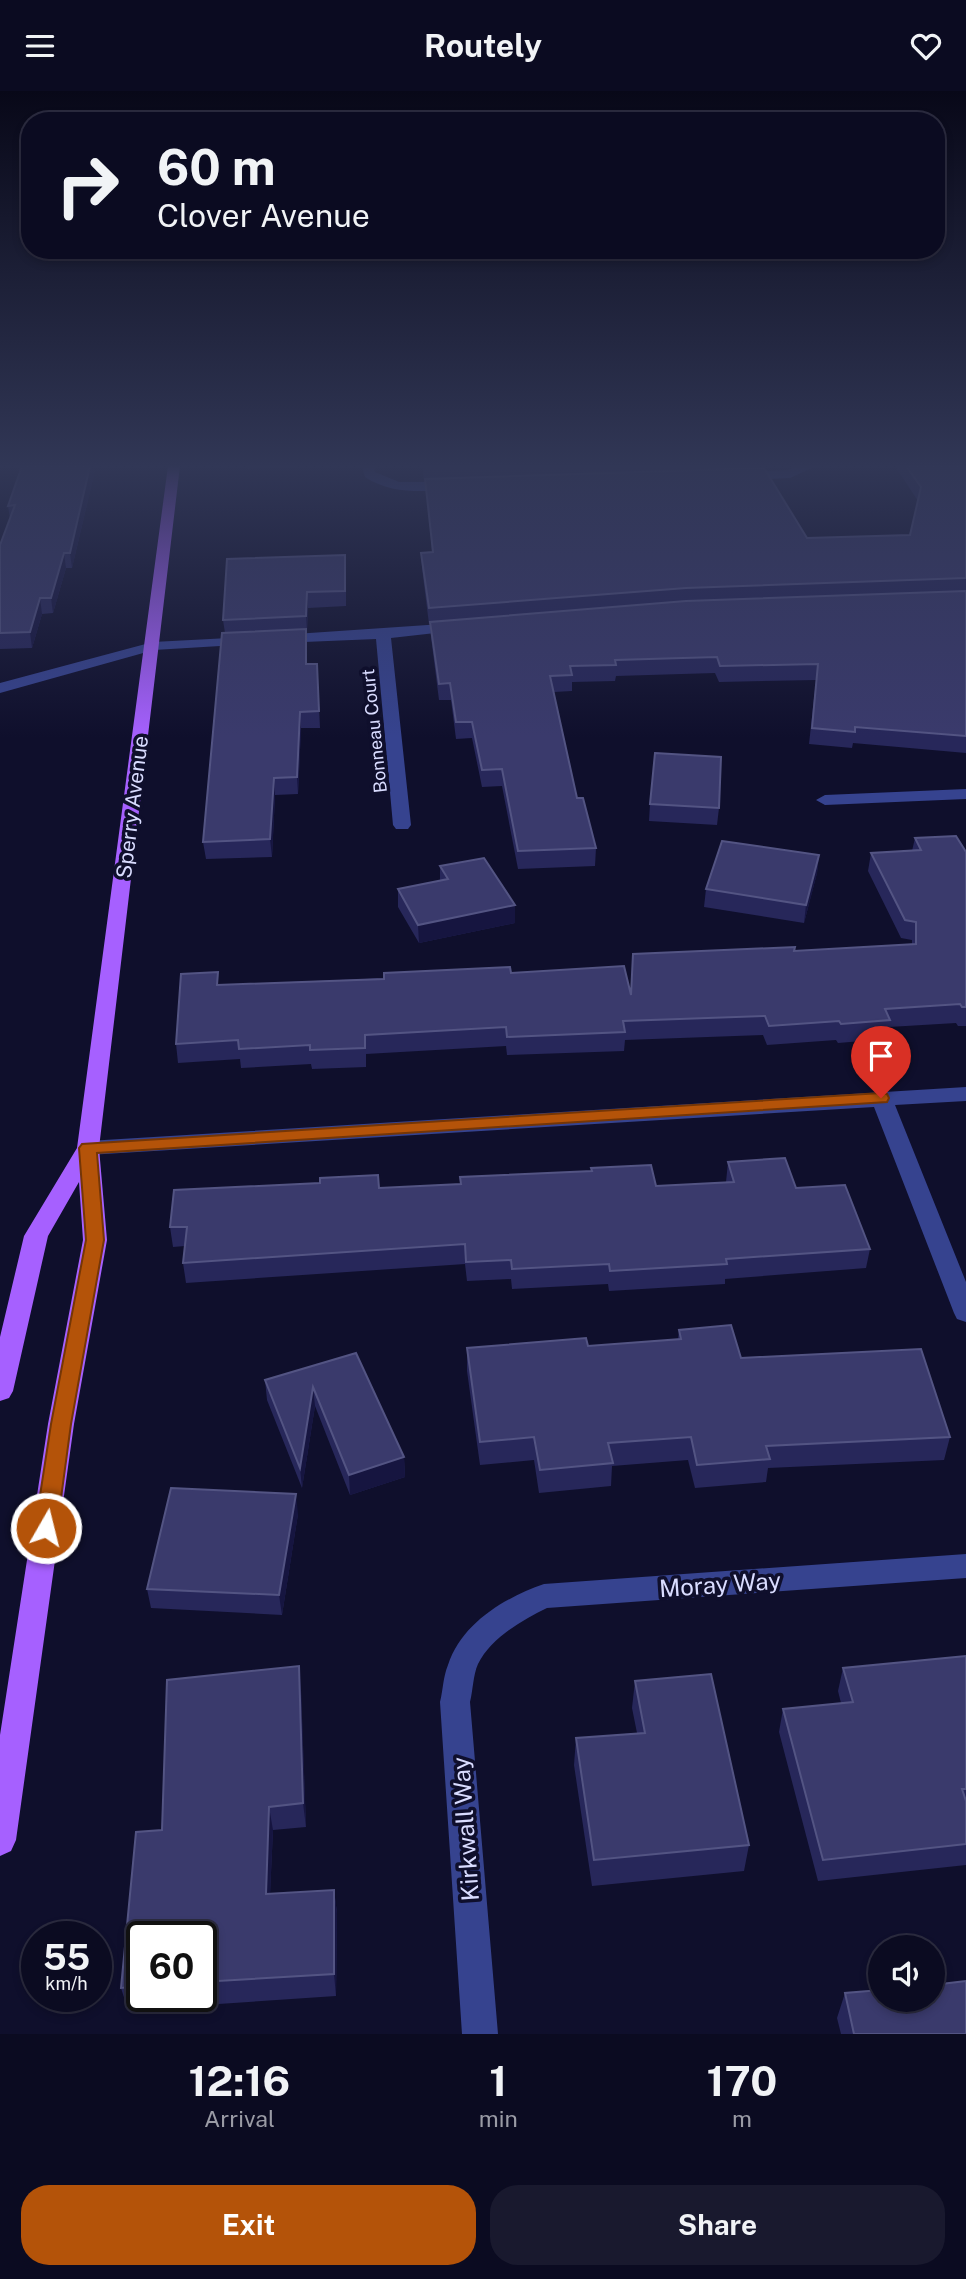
<!DOCTYPE html>
<style>
:root{--surface:#0b0b21;--page:#19192e;--text:#f1f3f6;--muted:#9a9ba5;--line:#2b2b3f;--accent:#b45309}
body{margin:0;font-family:"Public Sans",sans-serif;background:var(--page);color:var(--text);height:100vh;display:flex;flex-direction:column;font-size:26px;white-space:nowrap}
*{box-sizing:border-box;margin:0}
p{font-size:23px;color:var(--muted)}
.icon{flex:none;width:38px;height:38px;fill:none;stroke:currentColor;stroke-width:2;stroke-linecap:round;stroke-linejoin:round}
.map{position:relative;height:1943px;overflow:hidden}
.sheet{display:flex;flex-direction:column;background:var(--surface);flex:1}
.sheet>*{flex:none}
.banner{position:absolute;left:21px;top:21px;width:924px;height:147px;border-radius:28px;box-shadow:0 4px 10px #0003,0 0 0 2px var(--line);background:#0b0b21;color:var(--text);overflow:hidden}
.buttons{position:absolute;left:868px;top:1844px;display:grid;gap:14px}
.buttons a{display:grid;place-items:center;width:77px;height:77px;border-radius:50%;background:var(--surface);box-shadow:0 4px 10px #0003,0 0 0 2px var(--line);font-size:35px}
.speed{position:absolute;left:21px;top:1830px;display:flex;gap:14px;font-size:35px;font-weight:700;text-align:center}
.speed>*{display:grid;place-content:center;width:91px;height:91px;border-radius:50%;background:var(--surface);box-shadow:0 4px 10px #0003,0 0 0 2px var(--line);line-height:1}
.speed small{font-size:18px;font-weight:400}
.speed .limit{border:4px solid #111;border-radius:10px;background:#fff;color:#111}
.pin{position:absolute;display:grid;place-items:center;width:60px;height:60px;color:#fff;margin:-72px -30px;border-radius:50% 50% 50% 0;rotate:-45deg;box-shadow:0 0 7px #0007}
.pin .icon{rotate:45deg}
.me{position:absolute;width:77px;margin:-38px;rotate:8deg;stroke-linejoin:round;filter:drop-shadow(0 0 5px #0008)}
.turn{display:flex;align-items:center;gap:24px;height:147px;padding:0 21px;font-size:32px}
.turn .icon{width:91px;height:91px;stroke-width:2.5}
.turn b{display:block;font-size:49px;line-height:60px}
.eta{display:flex;justify-content:space-evenly;align-items:center;height:119px;text-align:center}
.eta b{font-size:42px;font-weight:700;line-height:49px}
.action{display:flex;gap:14px;margin-top:auto;padding:14px 21px}
.action a{flex:1;height:80px;border-radius:28px;background:var(--accent);color:#fff;font-size:28px;font-weight:700;line-height:80px;text-align:center}
.action a+a{background:var(--page);color:var(--text)}
header{display:flex;justify-content:space-between;align-items:center;height:91px;padding:0 21px;background:var(--surface);font-size:32px;font-weight:700}
.map>svg:first-child{display:block}
.lines{fill:none;stroke-linecap:round;stroke-linejoin:round}
.minor{fill:#36438f;fill-rule:evenodd}
.major{fill:#a660ff;fill-rule:evenodd}
.wall{fill:#27275a;fill-rule:evenodd}
.shaded-wall{fill:#161540}
.building{fill:#3a3a6c;stroke:#535483;stroke-width:2}
.route{fill:#b45309;stroke:#753606;stroke-width:2}
.labels{text-anchor:middle;dominant-baseline:central;stroke-width:7;stroke-linejoin:round;paint-order:stroke}
.far-street-label{font-size:18px;fill:#d9dcff;stroke:#0f0f2c}
.street-label{font-size:21px;fill:#d9dcff;stroke:#0f0f2c}
.near-street-label{font-size:24px;fill:#d9dcff;stroke:#0f0f2c}
</style>
<header><svg class="icon" aria-label="menu" viewBox="0 0 24 24"><path d="M4 6h16M4 12h16M4 18h16"/></svg>Routely<svg class="icon" aria-label="heart" viewBox="0 0 24 24"><path d="M12 20l-8-8c-3-5 5-10 8-4 3-6 11-1 8 4z"/></svg></header>
<div class="map">
<svg width="966" height="1943" viewBox="0 0 966 1943">
<rect width="100%" height="100%" fill="#0f0f2c"/>
<g class="lines">
<path class="minor" d="M362,375H374L375,381L399,391H454L460,395L454,399C423,400 392,404 365,386Z
M799,375H816L790,387L741,389L735,385L741,381L788,379Z
M457,532L462,533L464,536L462,539L391,547L411,734L408,738H396L393,734L376,548L280,552L273,548L280,544Z
M248,546L253,547L255,550L253,553L154,559L0,602V592L153,551Z
M966,698V708L825,714L816,709L825,704Z
M966,996V1010L895,1014L966,1191V1231L957,1228L954,1222L874,1016L88,1064L80,1062L77,1057L80,1052L88,1050Z
M966,1463V1487L547,1517C522,1529 491,1547 478,1573C473,1584 473,1599 470,1611L498,1943H462L440,1611C443,1599 443,1586 448,1574C462,1532 504,1507 544,1493Z"/>
<path class="major" d="M168,375H180L99,1057L107,1149L74,1333L16,1749L11,1760L0,1765V1644L48,1333L83,1149L79,1091L48,1145L13,1300L9,1307L0,1310V1246L24,1145L77,1057Z"/>
</g>
<path class="wall" d="M22,375H96L72,477H66L53,522L42,523L32,557L0,558V454L10,428L8,415Z
M246,375H291V377L247,378Z
M422,375H755V377L807,447L910,444L918,410L895,375H966V662L853,652L852,657L809,653L816,589L719,591L715,582L616,585L615,590L572,591V600L554,601L577,707L596,757L595,775L518,778L502,695L482,696L472,647L456,648L451,609H439L431,546L430,533H429L422,477L421,462L432,461L426,389H424Z
M346,479V515L308,517L307,540H306L307,573H317L320,637H301L298,703L275,704L272,766L206,768L203,751L225,542L223,529Z
M650,713L719,717L717,734L649,730Z
M915,747L966,761V935H958L956,932L889,936L887,948L838,952L836,949L767,954L763,944L625,949L624,960L507,964L506,955L366,963V976L312,978L311,973L241,977L240,968L178,972L176,953L219,894L511,882L631,901L633,863L794,860L912,853V849L901,847L868,780L871,762L912,760Z
M819,764L817,782L804,832L704,816L706,798Z
M440,775L515,814V832L419,852L398,816V798L440,790Z
M728,1071L796,1097L870,1158L866,1177L725,1188V1193L609,1200L608,1193L512,1198L511,1188L467,1190L465,1173L186,1192L183,1172L185,1155L173,1156L170,1136L379,1097L656,1095L726,1091Z
M679,1239L741,1267L950,1346L944,1369L768,1377L766,1391L695,1397L688,1369L612,1375L611,1395L539,1402L534,1369L480,1374L467,1280V1257L588,1255L678,1248Z
M356,1262L404,1366L405,1386L350,1404L315,1315L302,1397L267,1309L265,1289Z
M298,1423L282,1524L151,1517L147,1498Z
M966,1565V1774L818,1790L779,1641L783,1618L841,1612L838,1600L843,1577Z
M635,1590L749,1754L744,1780L592,1795L574,1674L576,1647L637,1642L632,1617Z
M301,1599L306,1736L273,1739L270,1803L334,1799L337,1822L336,1905L128,1919L121,1897L162,1739ZM142,1846H201V1906H142Z
M845,1902L966,1943H841L837,1927Z"/>
<path class="shaded-wall" d="M90,375H96L72,477L70,462Z
M64,462L66,477L53,522L51,507Z
M307,501L308,517L307,540L306,525Z
M40,507L42,523L32,557L30,541Z
M300,621L301,637L298,703L297,686Z
M274,687L275,704L272,766L270,748Z
M819,764L817,782L804,832L806,814Z
M515,814V832L419,852L418,834Z
M313,1296L315,1315L302,1397L300,1377Z
M404,1366L405,1386L350,1404L349,1384Z
M296,1403L298,1423L282,1524L279,1504Z
M299,1575L301,1599L306,1736L303,1712Z
M269,1716L273,1739L269,1826L266,1803Z
M334,1799L337,1822L336,1905L334,1883Z"/>
<path class="building" d="M22,375H90L70,462H64L51,507H40L30,541L0,542V454L15,414L8,415Z
M906,375H966V487L686,497L429,517L421,462L433,461L425,388L764,377L807,447L910,444L921,396Z
M345,464V500L307,501L306,525L223,529L227,468Z
M966,500V645L855,636V641L812,637L818,573L720,575L717,566L615,569L616,574L570,575L572,584L550,585L577,707H583L596,757L518,760L502,678L482,679L472,631H456L450,592L439,593L430,531L686,510Z
M306,538V573H317L319,620L300,621L297,686L274,687L270,748L203,751L222,542Z
M655,662L721,666L719,717L650,713Z
M956,745L966,761V916H962L960,913L885,918L890,929L841,933L839,930L769,935L765,925L623,930L625,941L507,946L506,936L365,944V957L310,959V954L239,958L238,949L176,953L181,883L218,881L217,894L384,888V882L510,876L511,882L624,875L631,904L633,863L795,856L794,860L916,853V831L905,829L871,762L921,759L915,747Z
M722,750L819,764L806,814L706,798Z
M484,767L515,814L418,834L398,798L448,788L440,775Z
M785,1067L796,1097L845,1094L870,1158L726,1168L727,1173L610,1180L609,1173L512,1178L511,1169L466,1171L465,1153L183,1172L187,1136H170L174,1099L320,1092V1087L378,1084L379,1097L461,1093L460,1086L592,1080L591,1077L651,1074L656,1095L734,1091L728,1071Z
M731,1234L741,1267L921,1258L950,1346L766,1355L770,1368L697,1374L691,1346L608,1352L613,1372L540,1379L534,1346L480,1351L467,1257L586,1247L588,1255L681,1248L679,1239Z
M356,1262L404,1366L349,1384L313,1296L300,1377L265,1289Z
M171,1397L296,1403L279,1504L147,1498Z
M966,1565V1698H962L966,1710V1753L823,1769L783,1618L853,1611L843,1577Z
M299,1575L303,1712L269,1716L266,1803L334,1799V1883L201,1891V1846H142V1895L121,1897L136,1741L162,1739L167,1589Z
M711,1583L749,1754L594,1769L576,1647L645,1642L635,1590Z
M966,1890V1943H854L845,1902L880,1899V1909H933V1894Z"/>
<linearGradient id="sky" x2="0" y2="1"><stop stop-color="#080818"/><stop offset="0.58" stop-color="#313756"/><stop offset="1" stop-color="#313756" stop-opacity="0"/></linearGradient>
<rect width="966" height="647" fill="url(#sky)"/>
<path class="route" d="M881,1002L887,1003L889,1007L887,1011L97,1062L104,1149L71,1333L57,1437L53,1443L46,1446L39,1443L35,1437L51,1333L86,1149L79,1057L82,1053Z"/>
<g class="labels">
<g class="far-street-label">
<text transform="translate(374 640) rotate(-96)">Bonneau Court</text>
</g>
<g class="street-label">
<text transform="translate(132 716) rotate(-83)">Sperry Avenue</text>
</g>
<g class="near-street-label">
<text transform="translate(720 1493) rotate(-4)">Moray Way</text>
<text transform="translate(465 1738) rotate(-94)">Kirkwall Way</text>
</g>
</g>
</svg>
<div class="buttons">
<a><svg class="icon" aria-label="sound" viewBox="0 0 24 24"><path d="M4 9h4l5-4v14l-5-4H4zM17 9q2 3 0 6"/></svg></a>
</div>
<div class="speed"><div>55<small>km/h</small></div><div class="limit">60</div></div>
<div class="pin" style="left:881px;top:1007px;background:#d93025"><svg class="icon" aria-label="arrive" viewBox="0 0 24 24"><path d="M6 21V4h12l-3 4 3 4H6"/></svg></div>
<svg class="me" style="left:46px;top:1437px" viewBox="-20 -20 40 40"><circle r="17" fill="#b45309" stroke="#fff" stroke-width="3"/><path d="M0-11L8 9 0 5-8 9z" fill="#fff"/></svg>
<div class="banner">
<div class="turn"><svg class="icon" aria-label="right" viewBox="0 0 24 24"><path d="M7 20v-9h11M14 6l5 5-5 5"/></svg><div><b>60 m</b>Clover Avenue</div></div>
</div>
</div>
<section class="sheet">
<div class="eta">
<div><b>12:16</b><p>Arrival</p></div>
<div><b>1</b><p>min</p></div>
<div><b>170</b><p>m</p></div>
</div>
<div class="action"><a>Exit</a><a>Share</a></div>
</section>
